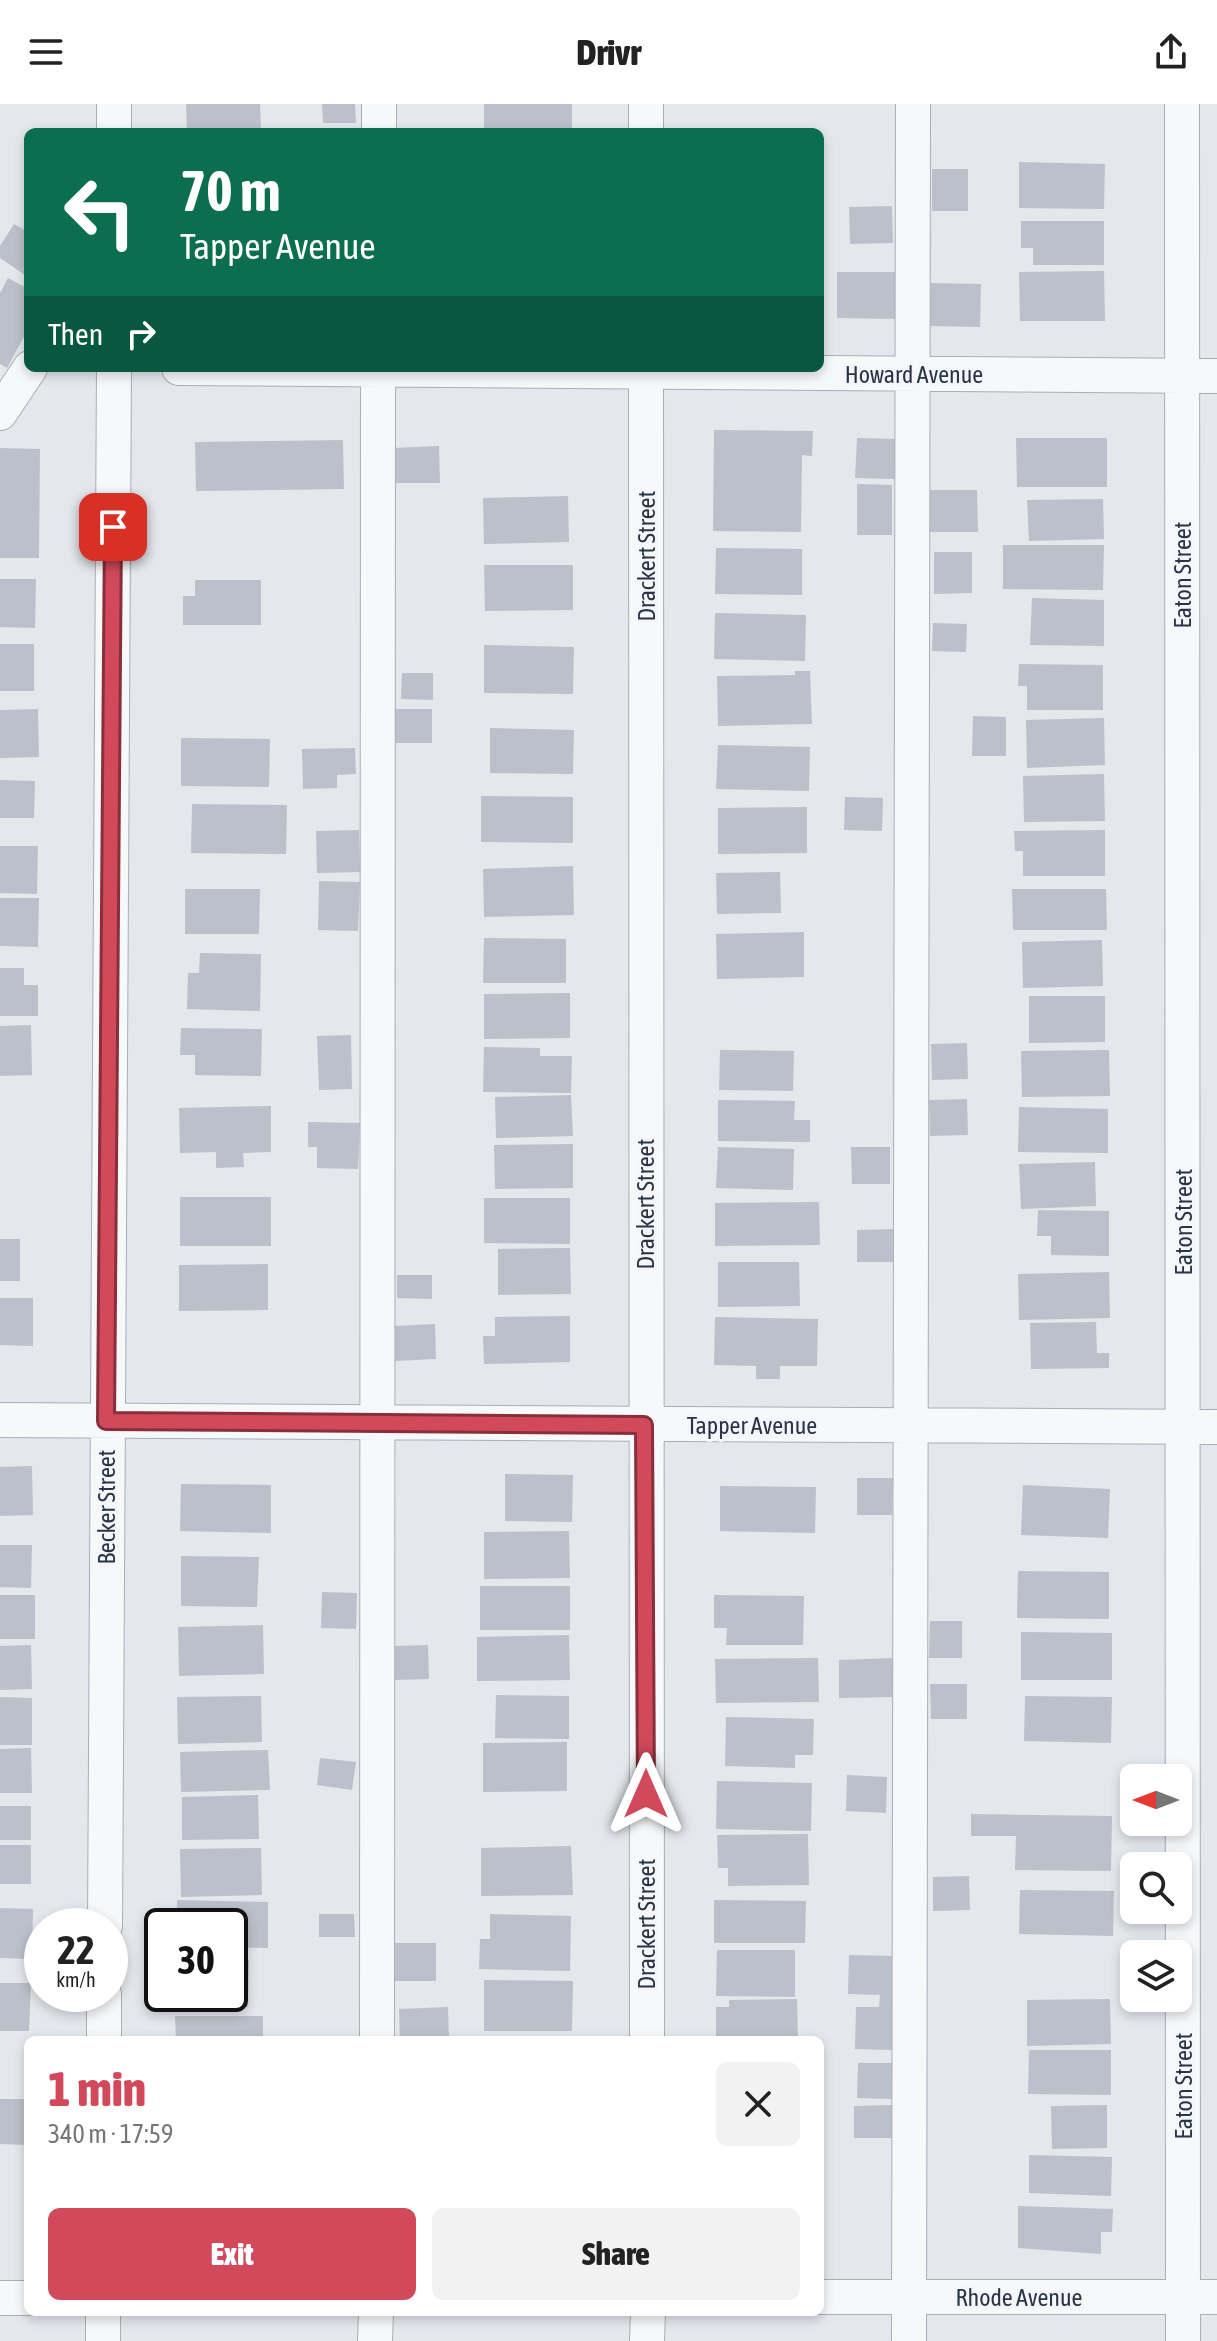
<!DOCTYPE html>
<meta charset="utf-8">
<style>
:root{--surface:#fff;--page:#f2f2f2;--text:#222;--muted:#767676;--accent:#d1495b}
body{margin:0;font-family:"Asap Condensed",sans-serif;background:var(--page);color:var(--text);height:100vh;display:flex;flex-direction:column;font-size:30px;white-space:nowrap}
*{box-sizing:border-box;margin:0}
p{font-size:26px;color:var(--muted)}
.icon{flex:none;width:44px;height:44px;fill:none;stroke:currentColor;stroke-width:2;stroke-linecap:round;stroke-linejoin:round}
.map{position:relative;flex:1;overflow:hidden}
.panel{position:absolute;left:24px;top:1932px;width:800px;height:280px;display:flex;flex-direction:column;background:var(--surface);border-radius:12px;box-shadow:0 4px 12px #0003}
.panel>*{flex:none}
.guide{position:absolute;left:24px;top:24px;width:800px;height:244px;border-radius:12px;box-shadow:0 4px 12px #0003;background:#0b6e4f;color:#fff;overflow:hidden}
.needle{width:52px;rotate:270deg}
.tools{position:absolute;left:1120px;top:1660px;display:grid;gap:16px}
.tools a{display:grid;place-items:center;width:72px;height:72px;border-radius:12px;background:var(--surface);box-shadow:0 4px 12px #0003;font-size:40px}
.speed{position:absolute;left:24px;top:1804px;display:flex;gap:16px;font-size:40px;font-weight:700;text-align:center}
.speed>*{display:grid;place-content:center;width:104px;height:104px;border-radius:50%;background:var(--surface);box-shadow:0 4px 12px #0003;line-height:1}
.speed small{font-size:20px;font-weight:400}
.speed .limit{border:4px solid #111;border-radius:12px;background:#fff;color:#111}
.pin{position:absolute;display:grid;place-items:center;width:68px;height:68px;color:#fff;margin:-34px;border-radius:16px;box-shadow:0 4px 12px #0006}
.me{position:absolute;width:88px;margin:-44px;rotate:0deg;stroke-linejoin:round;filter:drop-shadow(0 0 6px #0008)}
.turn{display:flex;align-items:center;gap:28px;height:168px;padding:0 24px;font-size:36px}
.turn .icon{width:104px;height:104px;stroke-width:2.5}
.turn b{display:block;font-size:56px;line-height:68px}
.then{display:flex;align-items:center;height:76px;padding:0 24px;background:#0003;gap:16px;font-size:30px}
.round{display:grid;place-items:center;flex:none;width:84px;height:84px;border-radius:12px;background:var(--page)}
.headline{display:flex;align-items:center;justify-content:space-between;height:136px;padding:0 24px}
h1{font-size:48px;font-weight:800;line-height:60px;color:var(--accent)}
.action{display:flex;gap:16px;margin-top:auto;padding:16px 24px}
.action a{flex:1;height:92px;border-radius:12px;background:var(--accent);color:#fff;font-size:32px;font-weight:800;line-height:92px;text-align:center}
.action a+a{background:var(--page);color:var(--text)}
header{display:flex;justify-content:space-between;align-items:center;height:104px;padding:0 24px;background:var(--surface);font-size:36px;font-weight:800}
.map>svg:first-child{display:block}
.building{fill:#bbc0ca}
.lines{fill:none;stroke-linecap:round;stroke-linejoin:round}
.minor-casing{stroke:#a9aeb7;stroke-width:36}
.minor{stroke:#f7f8fa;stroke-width:34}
.route-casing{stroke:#882f3b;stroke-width:20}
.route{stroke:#d1495b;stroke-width:14}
.labels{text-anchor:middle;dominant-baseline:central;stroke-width:6;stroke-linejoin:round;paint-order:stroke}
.street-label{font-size:24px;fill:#2b3445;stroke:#f4f6f9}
</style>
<header><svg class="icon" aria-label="menu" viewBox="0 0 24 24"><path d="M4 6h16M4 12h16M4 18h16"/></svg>Drivr<svg class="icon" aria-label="share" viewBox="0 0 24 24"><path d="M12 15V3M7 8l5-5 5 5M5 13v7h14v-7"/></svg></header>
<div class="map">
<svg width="1217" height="2237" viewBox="0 0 1217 2237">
<rect width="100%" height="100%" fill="#e4e7ec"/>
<path class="building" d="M186,0H260L261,28H187Z
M322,0H355L356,19H323Z
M484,0H572V28H484Z
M1019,58L1105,60L1104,105L1019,104Z
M932,65H968V107H932Z
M892,102L893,139L850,140L849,103Z
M1021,117H1104V161H1033V144H1021Z
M14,120L28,128L25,171L0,154V142Z
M1104,167L1105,217H1020L1019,168Z
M837,168H896V215L837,214Z
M8,174L28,185V225L7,264L0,260V189Z
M931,179L981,180L980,223L929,222Z
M714,326L813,327L812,352L802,351L801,428L713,427Z
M857,334L897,335L896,375L855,374Z
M1016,334H1107V383H1017Z
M343,336L344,385L196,387L195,338Z
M439,342L440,379H394L393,344Z
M0,344L40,345L39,454H0Z
M857,380L892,381V431H857Z
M929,386H977L978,428H929Z
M568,392L569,438L484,440L483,394Z
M1103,395L1104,435L1029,437L1027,396Z
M1003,441H1104L1103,486L1003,485Z
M716,444L802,445V491L715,490Z
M934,448H972V489L934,490Z
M484,461H573V506L485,507Z
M0,475H36L35,524L0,523Z
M195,476H261V521H183V492H195Z
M1032,494L1104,496V542L1030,541Z
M715,509L806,511L805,557L714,555Z
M933,519L967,520L966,548L932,547Z
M0,540H34V587H0Z
M484,541L574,543L573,590L484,589Z
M1019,560L1103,561V606H1027V582H1018Z
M795,567H810L812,620L718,622L717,572L795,571Z
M402,569H433V596L401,595Z
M38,605L39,653L0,654V606Z
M394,605H432V639H394Z
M973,612L1006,613V652H972Z
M1104,614L1105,661L1027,664L1026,616Z
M490,624L574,626L573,670L490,669Z
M181,634L270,635L269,683L181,682Z
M718,641L810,643L809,687L716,685Z
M355,644L356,670L337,671V684L303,685L302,645Z
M1104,670L1105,717L1024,718L1023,672Z
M0,676L35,677L34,714H0Z
M481,692L573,693V739L481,738Z
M845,693L883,694L882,727L844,726Z
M192,700L287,701L286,750L191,749Z
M807,703V749L718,750V704Z
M359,726L360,768L317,769L316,727Z
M1105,726V772H1023V747H1015L1014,727Z
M0,742H38L37,790L0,789Z
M573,762L574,811L484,813L483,765Z
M780,768L781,809L717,810L716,769Z
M319,777L360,778L358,827L318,826Z
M185,785H260L259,830H185Z
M1012,785H1106L1107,826H1013Z
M0,794H39L38,843L0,842Z
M804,828V873L717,875L716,830Z
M484,834L566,835V879H483Z
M1102,836L1103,882L1023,884L1022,838Z
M200,849L261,850L260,907L187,905L188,869H199Z
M0,864H24V881H38V912H0Z
M570,889V934L484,935V890Z
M1029,892H1105V938L1029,939Z
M31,921L32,971L0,972V922Z
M181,924L262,925L261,972L195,971V951H180Z
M351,931L352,985L319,986L317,932Z
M967,939L968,975L932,976L931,940Z
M484,943L540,944V952H572L571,989L483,988Z
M720,946L794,947L793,987L719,986Z
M1109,946L1110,992L1022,993L1021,947Z
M571,991L573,1032L496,1034L495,993Z
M967,995L968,1031L930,1032L929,996Z
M718,996L795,997L794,1016H810V1038L718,1037Z
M271,1002V1048L243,1049L244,1063L216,1064V1048L180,1049L179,1004Z
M1019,1003L1108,1005V1049L1018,1048Z
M308,1018L360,1019L358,1065L317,1064V1043H308Z
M573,1040V1084L495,1085L494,1041Z
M718,1043L794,1045L793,1086L716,1084Z
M851,1043H890V1080H852Z
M1095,1058L1096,1102L1021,1105L1019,1060Z
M180,1093H271V1142H180Z
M484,1094H570V1140L484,1139Z
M819,1098L820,1141L715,1142V1099Z
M1038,1106L1109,1107V1152L1051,1151V1132H1037Z
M897,1125L898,1158H857V1126Z
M0,1135H20V1177H0Z
M570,1144L571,1190L498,1191V1145Z
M718,1158H799L800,1202L718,1203Z
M268,1160V1206L179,1207V1161Z
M1109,1168L1110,1214L1019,1216L1018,1170Z
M397,1171H432V1195L397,1194Z
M0,1194H33V1242L0,1241Z
M570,1212V1258L484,1260L483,1232H495V1213Z
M715,1213L818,1215L817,1262H780V1275H756V1262L714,1261Z
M1096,1218L1097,1249H1109V1264L1031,1265L1030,1219Z
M435,1220L436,1255L395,1257L394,1222Z
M32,1362L33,1411L0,1412V1363Z
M505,1370L573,1371L572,1418L505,1417Z
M857,1374H893L892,1411H857Z
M181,1380L271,1381V1429L180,1427Z
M1023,1381L1110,1385L1108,1434L1021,1431Z
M720,1382L816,1383L815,1429L720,1427Z
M569,1427L570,1474L484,1475V1428Z
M0,1441H32L31,1484L0,1483Z
M181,1452L259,1453L257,1503L181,1502Z
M1018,1467L1109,1468V1515L1017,1514Z
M480,1482H570V1526H480Z
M322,1488L357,1489L356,1525L321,1524Z
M0,1491H35V1535H0Z
M714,1491L804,1492L803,1541H726L727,1524H714Z
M930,1517H962V1554H929Z
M263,1521L264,1570L179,1572L178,1523Z
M1021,1528L1112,1529V1576H1021Z
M569,1531L570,1576L477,1577V1533Z
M31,1541L32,1585L0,1586V1542Z
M428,1541L429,1575L395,1576L394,1542Z
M818,1554L819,1598L716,1599L715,1555Z
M893,1554L894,1593L839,1594V1556Z
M930,1580H967V1615H931Z
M496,1591L569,1592V1635L495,1634Z
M261,1592L262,1638L178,1640L177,1593Z
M1025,1592L1112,1593L1111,1639L1024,1637Z
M0,1593L32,1594V1641H0Z
M726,1613L814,1615L813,1651H795V1664L725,1662Z
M567,1638V1687L483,1688V1639Z
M31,1644L32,1689H0V1645Z
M268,1646L270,1686L181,1688L180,1648Z
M320,1654L356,1658L352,1686L317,1681Z
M847,1671L887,1673L886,1709L846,1707Z
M717,1677L812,1679L811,1727L716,1725Z
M258,1691L259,1735L182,1736V1693Z
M0,1702H31V1736H0Z
M971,1710L1112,1712L1111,1767L1015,1766L1016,1732H971Z
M808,1730L809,1781L728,1782V1764H718L717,1731Z
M0,1741H31V1780H0Z
M571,1742L573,1791L481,1792V1744Z
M261,1744L262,1791L181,1793L180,1745Z
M969,1772L970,1806L933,1807V1773Z
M1020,1786L1114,1787L1113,1832L1019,1830Z
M177,1796L268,1798V1844L230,1843V1822H177Z
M714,1796L806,1797L805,1839H714Z
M0,1804L33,1805L32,1855L0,1854Z
M319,1810H354L355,1833H319Z
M490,1810L571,1812L570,1867L479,1865L480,1835H490Z
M395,1839H436V1877H395Z
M717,1846H795V1893L716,1892Z
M849,1851L894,1852L892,1946L855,1945L856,1903H879L880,1891L848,1890Z
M230,1856H249L248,1903L178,1901V1890H230Z
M484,1876L573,1877L572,1927H484Z
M0,1879H31L29,1927H0Z
M797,1895L798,1936H716V1903H729V1896Z
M1110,1895L1111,1940L1027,1942V1896Z
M448,1903L449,1936H400L399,1905Z
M175,1912H263V1936H176Z
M1029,1946H1111V1991L1028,1990Z
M858,1959H892V1995L857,1994Z
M0,1995H28L27,2041L0,2040Z
M893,2001L894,2034H854V2002Z
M1107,2001V2044L1052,2045L1051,2002Z
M1029,2051L1112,2053L1111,2092L1029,2089Z
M1018,2102L1113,2105L1112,2128H1101V2150L1018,2144Z"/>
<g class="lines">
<g class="minor-casing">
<path id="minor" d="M114,0V28
M1182,0L1183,2237
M379,28V0
M646,28V0
M179,264L1217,272
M646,264L647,1936
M0,309L30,264
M0,1316L1217,1323
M105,1822L114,264
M104,1936V1890
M377,1936L378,264
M820,2193H1217
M0,2194H28
M103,2237V2208
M375,2237L376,2208
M647,2237L648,2208
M909,2237L913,0"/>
</g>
<use href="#minor" class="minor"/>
</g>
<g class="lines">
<g class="route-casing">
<path id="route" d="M113,423L106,1317L644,1321L646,1690"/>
</g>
<use href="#route" class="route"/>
</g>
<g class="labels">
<g class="street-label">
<text x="914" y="270">Howard Avenue</text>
<text transform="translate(646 452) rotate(-90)">Drackert Street</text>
<text transform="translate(1182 471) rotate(-90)">Eaton Street</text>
<text transform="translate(645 1100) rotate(-90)">Drackert Street</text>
<text transform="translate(1183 1118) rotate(-90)">Eaton Street</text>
<text x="752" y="1321">Tapper Avenue</text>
<text transform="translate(106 1403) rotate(-90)">Becker Street</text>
<text transform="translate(646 1820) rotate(-90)">Drackert Street</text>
<text transform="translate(1183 1982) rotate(-90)">Eaton Street</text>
<text x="1019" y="2193">Rhode Avenue</text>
</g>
</g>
</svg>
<div class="tools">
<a><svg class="needle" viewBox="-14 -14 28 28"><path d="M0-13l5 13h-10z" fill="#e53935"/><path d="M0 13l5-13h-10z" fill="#767676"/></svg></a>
<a><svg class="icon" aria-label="search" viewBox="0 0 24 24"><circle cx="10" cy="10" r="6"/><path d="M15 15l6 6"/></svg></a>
<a><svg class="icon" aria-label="layers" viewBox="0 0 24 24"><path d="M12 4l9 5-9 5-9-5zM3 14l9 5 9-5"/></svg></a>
</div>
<div class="speed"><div>22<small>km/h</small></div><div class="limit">30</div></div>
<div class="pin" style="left:113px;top:423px;background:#d93025"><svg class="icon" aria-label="arrive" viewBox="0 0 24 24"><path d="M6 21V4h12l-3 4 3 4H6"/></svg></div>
<svg class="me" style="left:646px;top:1690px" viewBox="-20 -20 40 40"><path d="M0-17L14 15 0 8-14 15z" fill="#d1495b" stroke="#fff" stroke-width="4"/></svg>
<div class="guide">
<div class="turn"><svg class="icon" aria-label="left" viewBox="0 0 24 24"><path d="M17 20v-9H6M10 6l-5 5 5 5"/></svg><div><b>70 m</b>Tapper Avenue</div></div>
<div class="then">Then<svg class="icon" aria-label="right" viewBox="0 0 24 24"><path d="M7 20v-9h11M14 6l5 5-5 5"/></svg></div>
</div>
<section class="panel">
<div class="headline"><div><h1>1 min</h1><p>340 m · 17:59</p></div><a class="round"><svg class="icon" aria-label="close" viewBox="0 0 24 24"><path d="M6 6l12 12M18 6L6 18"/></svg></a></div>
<div class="action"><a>Exit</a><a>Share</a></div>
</section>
</div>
